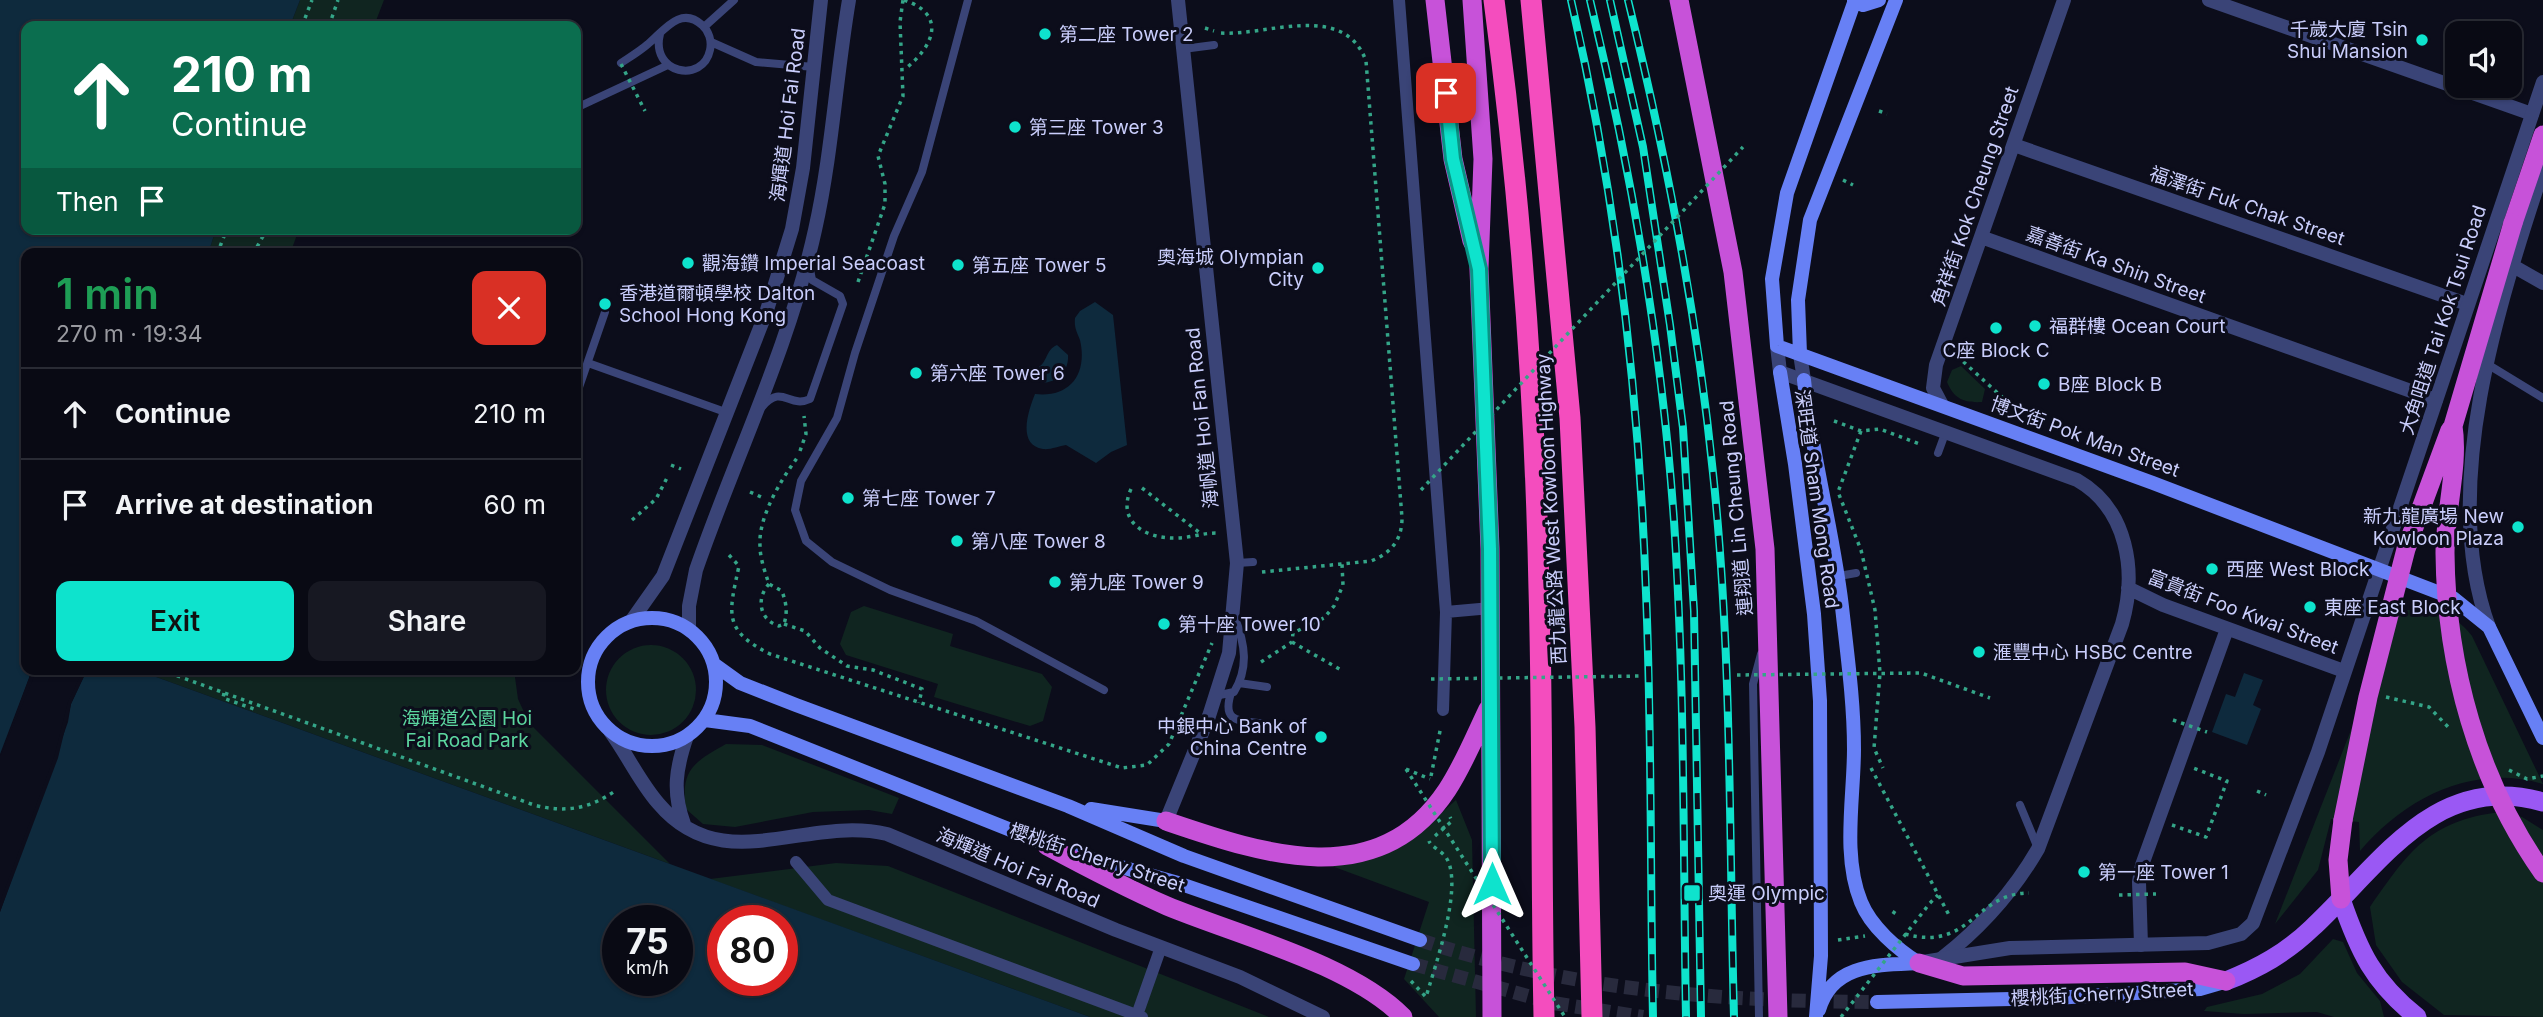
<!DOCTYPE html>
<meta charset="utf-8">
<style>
:root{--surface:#090a14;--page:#171822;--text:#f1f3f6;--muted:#999aa0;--line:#292b34;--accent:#0ee3cd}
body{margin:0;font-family:Inter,"Noto Sans TC",sans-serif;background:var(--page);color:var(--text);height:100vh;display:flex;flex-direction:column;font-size:26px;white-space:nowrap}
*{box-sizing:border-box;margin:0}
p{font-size:23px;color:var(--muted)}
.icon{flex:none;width:38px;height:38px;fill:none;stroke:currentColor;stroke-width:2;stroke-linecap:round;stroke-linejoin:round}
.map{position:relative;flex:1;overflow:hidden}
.details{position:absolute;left:21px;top:248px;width:560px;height:427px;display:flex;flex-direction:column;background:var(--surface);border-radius:14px;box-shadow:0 2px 5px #0004,0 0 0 2px var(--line)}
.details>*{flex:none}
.guide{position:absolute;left:21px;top:21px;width:560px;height:214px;border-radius:14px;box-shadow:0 2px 5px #0004,0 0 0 2px var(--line);background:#0b6e4f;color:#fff;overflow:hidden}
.controls{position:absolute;left:2445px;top:21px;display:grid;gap:14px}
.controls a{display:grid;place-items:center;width:77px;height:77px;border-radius:14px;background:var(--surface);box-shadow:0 2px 5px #0004,0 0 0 2px var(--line);font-size:35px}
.speed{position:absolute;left:602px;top:905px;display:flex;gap:14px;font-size:35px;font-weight:700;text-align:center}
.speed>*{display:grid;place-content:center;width:91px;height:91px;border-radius:50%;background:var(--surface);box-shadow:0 2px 5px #0004,0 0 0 2px var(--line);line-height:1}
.speed small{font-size:18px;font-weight:400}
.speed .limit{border:10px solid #d22;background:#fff;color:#111}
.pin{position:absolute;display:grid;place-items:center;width:60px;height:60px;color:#fff;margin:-30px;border-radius:14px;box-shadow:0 4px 10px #0006}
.me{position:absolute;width:77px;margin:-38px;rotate:0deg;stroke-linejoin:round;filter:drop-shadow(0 0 5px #0008)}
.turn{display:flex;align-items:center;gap:24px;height:147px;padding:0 35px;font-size:32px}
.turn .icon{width:91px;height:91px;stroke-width:2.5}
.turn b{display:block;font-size:49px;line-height:60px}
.then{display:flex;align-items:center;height:66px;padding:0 35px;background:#0003;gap:14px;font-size:26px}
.round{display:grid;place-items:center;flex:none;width:74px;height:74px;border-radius:14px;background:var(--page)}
.head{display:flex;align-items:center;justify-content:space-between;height:119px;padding:0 35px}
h1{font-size:42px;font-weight:600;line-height:52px;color:#1e9e55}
.button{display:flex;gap:14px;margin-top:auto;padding:14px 35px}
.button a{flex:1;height:80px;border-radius:14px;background:var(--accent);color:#111;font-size:28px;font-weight:600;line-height:80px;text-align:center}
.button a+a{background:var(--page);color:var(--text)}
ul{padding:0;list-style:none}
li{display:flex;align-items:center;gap:21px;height:91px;padding:0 35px;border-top:2px solid var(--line)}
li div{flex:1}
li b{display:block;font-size:26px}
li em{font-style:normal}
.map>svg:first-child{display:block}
.green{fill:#102520}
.water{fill:#0e2a3d;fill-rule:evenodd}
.pier{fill:#0c0d1b}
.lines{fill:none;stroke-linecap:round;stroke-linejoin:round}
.secondary-tunnel{stroke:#282a3d;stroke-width:14;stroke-dasharray:14 7;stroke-linecap:butt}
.path{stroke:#34a588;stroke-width:3.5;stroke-dasharray:3.5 5;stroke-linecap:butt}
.service{stroke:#3a4477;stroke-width:8}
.pedestrian{stroke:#3a4477;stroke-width:12}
.minor{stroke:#3a4477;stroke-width:14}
.tertiary{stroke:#3a4477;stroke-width:14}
.secondary{stroke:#6780f5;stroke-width:14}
.primary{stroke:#9a58f4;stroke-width:19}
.trunk{stroke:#c752d9;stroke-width:19}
.motorway{stroke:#f44dbe;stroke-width:21}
.rail-casing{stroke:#0ee3cd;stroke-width:8}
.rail{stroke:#0c0d1b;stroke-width:5;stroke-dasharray:16;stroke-linecap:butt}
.path-bridge{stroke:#34a588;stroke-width:3.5;stroke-dasharray:3.5 5;stroke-linecap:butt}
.trunk-bridge{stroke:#c752d9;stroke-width:19}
.route-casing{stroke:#099485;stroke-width:18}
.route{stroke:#0ee3cd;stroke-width:12}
.poi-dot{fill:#0ee3cd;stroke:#0c0d1b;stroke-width:2.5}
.labels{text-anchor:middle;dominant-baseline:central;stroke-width:6;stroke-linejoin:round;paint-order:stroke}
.poi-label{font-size:19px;fill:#cacefc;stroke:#0c0d1b;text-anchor:start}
.street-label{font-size:19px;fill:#cacefc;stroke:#0c0d1b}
.park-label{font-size:19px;fill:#5cd69f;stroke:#0c0d1b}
</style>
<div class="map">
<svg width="2543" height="1017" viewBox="0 0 2543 1017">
<rect width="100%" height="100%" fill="#0c0d1b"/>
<path class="green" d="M300,0H384L374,26H290Z
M216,229H299L290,254H208Z
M1961,366L1985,389L1982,402C1964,403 1954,399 1947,382L1952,370Z
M864,606L953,634L950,646L1042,674L1052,687L1043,721L1030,726L934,697L938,684L846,655L840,644L851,612Z
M2398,610C2428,610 2453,610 2472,636L2543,784C2473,763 2405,798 2360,851L2359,822L2331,819L2318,870L2275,924Z
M606 690a45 45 0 1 1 90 0a45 45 0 1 1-90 0Z
M137,670H514L518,699L529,723L670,864Z
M726,744L762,745L899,798L892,814L869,810L813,812L735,827L703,824L686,809C680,770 694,762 726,744Z
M1456,800L1472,840L1476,1017H1439L1404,979L1429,902L1329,865L1415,836Z
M2500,812L2522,817L2543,830V1017L2444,1015L2402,982L2376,945L2370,907C2409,851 2429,821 2500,812Z
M836,863L888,866L1269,1017H1090L710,879Z
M2333,939L2343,942L2357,973L2380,1001L2384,1017H2334L2317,1012L2244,1014L2204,1011L2207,1007L2262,994L2300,974Z"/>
<path class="water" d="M0,0H300L290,26H26V229H216L208,254H26V670H32L0,754Z
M1095,302L1113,315L1127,445L1111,452L1096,463L1066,445C1059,446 1050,450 1043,449C1016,445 1029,409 1035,394C1069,398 1088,375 1080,340C1077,332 1074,328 1075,318L1080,311Z
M1057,345L1068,355C1069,371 1058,382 1042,383L1036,376L1037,368C1048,363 1045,350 1057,345Z
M87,670H137L1090,1017H0V912L68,722L71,704ZM618,920H677V980H618ZM723,920H782V980H723Z
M2244,673L2263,680L2253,705L2261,709L2247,745L2212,732L2226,694L2235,697Z"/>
<path class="pier" d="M32,670H35L32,682L0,757Z
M83,670H87L71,704L58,758L0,912V902L54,757L68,702Z"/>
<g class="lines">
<path class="secondary-tunnel" d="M1420,940C1574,991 1716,1001 1877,1002
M1413,964L1553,1003L1643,1017"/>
<path class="path" d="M904,0C948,15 933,47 905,69
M302,26L312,0
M329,26L338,0
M1205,28L1214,31
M1221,33C1267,36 1344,1 1366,61L1402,518C1402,540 1391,553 1371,561L1262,572
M1879,111L1887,114
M1843,180L1853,185
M217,254L227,229
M253,254L267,229
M858,282L885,204V184L878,156L903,96L900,22L903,0
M1957,356L2024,417
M1834,421L1861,431L1880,429L1922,445
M800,451L806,434L804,416
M671,465L681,469
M1142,488L1200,533
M1131,489C1116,522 1146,539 1176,538C1190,538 1202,533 1216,533
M750,492L761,497
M632,520L656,499L668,476
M729,555L739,566C729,613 722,630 770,654L1122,768L1147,765L1169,744L1212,643
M769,584C756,598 759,620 779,626L784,624C788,611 786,603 782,591L769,584C765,572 760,558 760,546C758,517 781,480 797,458
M576,601H577
M784,624L805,631L820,648L847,666L873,670L922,689L919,703
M1292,642L1341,670
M1261,662L1292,642L1293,633L1324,618L1334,606L1343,585L1342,564
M161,670L534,805C565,813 589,809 615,791
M224,693L223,698L254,709L253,712
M2386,697L2429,707L2451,730
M1871,768L1950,917
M1406,769L1430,779
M2509,770L2527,779L2543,776
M1431,776L1441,726
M2257,791L2266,795
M2172,825L2206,837L2227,781L2193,768
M1435,836L1452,821L1450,817
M1930,903L1938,895
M1893,914L1897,908
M1838,940L1865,936
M1411,981L1426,997C1435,966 1463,888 1447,859C1443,851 1431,847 1429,841"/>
<path class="service" d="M968,0L922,172L894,236L855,353L837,418L801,481L795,510L806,541L832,562L890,590L976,621L1104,690
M704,27L734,0
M711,42L756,62L814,67
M1183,49L1214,45
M621,63C630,57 640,51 648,44C663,32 680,5 702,25C709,31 712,41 710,50C703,84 650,74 660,34
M576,108L668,65
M588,363L728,413
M2487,364L2543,398
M576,396L605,312
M762,407C782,383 789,409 810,399L843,304L840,296L812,280L809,264
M1938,453L1946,431
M1237,563L1253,562
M1839,576L1856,573
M1239,683L1267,687
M1231,693C1221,724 1241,720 1265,724
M1215,696L1234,692C1249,668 1245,644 1235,618
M2020,805L2037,846
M1759,1017L1753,684L1761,654"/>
<path class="pedestrian" d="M1399,0L1446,612L1443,710
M1446,612L1491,608
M796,862L828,900L1142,1017
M1137,1015L1161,947"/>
<path class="minor" d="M2209,0L2532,114
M2014,145L2467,304
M1981,237L2436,400
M1780,372L2077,480C2128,509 2137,572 2122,624L2038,849C2013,892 1982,927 1942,958
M1942,405L1933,388L1936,365L2064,0
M2128,588L2163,605L2344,671
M610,731C627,754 639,781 658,803C723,880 804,815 887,834L1116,930L1240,977L1323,1017
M1166,821L1209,716L1229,653L1237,563L1178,0
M684,824C672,792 676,768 687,736
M2141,945L2139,882L2142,865L2227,629"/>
<path class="tertiary" d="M2506,262L2543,283
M1777,346L1780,372
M1800,354L1804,380
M632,620L663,576L767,310L792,229L803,168L821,0
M2489,627C2438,488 2499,303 2543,169
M689,629V606L696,570C735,457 789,348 815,230C832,154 836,77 849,0
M1923,962L2010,948L2208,943L2241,934L2253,923L2318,752L2543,82"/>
<path class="secondary" d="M1855,0L1787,193L1772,279L1777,346L2153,483L2453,598L2489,627L2543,738
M1854,1L1863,5L1879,0
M1800,354L1798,300L1810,220L1896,0
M1780,372L1795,464L1814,614L1820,701L1821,956L1816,1017
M1804,380C1812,460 1835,536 1843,616C1848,660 1854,705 1854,749C1854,797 1842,856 1861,902C1871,927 1897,949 1919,963
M588 682a64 64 0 1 1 128 0a64 64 0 1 1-128 0Z
M715,665L740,683L796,705L1068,806L1184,856L1420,940
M705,720L750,726L1056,848
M1091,809L1166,821
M1075,854L1178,883L1413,964
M1877,1002L2055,998L2200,989L2224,982
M1819,1010C1832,963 1879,965 1919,963"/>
<path class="primary" d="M2341,899C2359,951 2373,982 2417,1017
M2226,981C2259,968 2286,953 2312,928C2380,865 2435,771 2543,802"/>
<path class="trunk" d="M1435,0L1453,159L1472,241
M1472,0L1483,159L1479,269L1490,549L1492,1017
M1679,0L1733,272L1765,549L1778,1017
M2513,223L2543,135
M1166,821C1263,854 1378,894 1447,790C1464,764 1475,736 1488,709
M1047,846C1086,867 1126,888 1167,906C1237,935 1351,964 1403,1017
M2341,899L2338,860L2343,820
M1919,963L1963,976L2185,972L2226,981"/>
<path class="motorway" d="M1494,0C1520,195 1535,393 1539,589C1543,732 1541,874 1544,1017
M1531,0L1570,418L1585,727L1592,1017"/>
<g class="rail-casing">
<path id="rail" d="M1571,0C1616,194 1639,394 1646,593C1652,734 1650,876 1653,1017
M1590,0C1631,170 1662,346 1674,521C1685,686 1683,852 1686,1017
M1610,0L1643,147L1670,325L1683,428L1694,611L1701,1017
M1628,0C1666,155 1697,314 1713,473C1732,653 1729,836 1734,1017"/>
</g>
<use href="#rail" class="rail"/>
<path class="path-bridge" d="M621,64L645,111
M1861,431L1838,492L1861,550L1875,610L1880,673L1874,748L1883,768
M1421,490L1743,147
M1737,675L1921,673L1990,698
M1431,679L1641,676
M2173,720L2207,732
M1406,769L1565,1017
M2119,895L2156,894
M1905,934C1971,952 1974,893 2029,893
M1841,1017L1930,903"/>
<path class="trunk-bridge" d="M2513,223L2453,426C2459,464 2445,513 2445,553C2446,666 2478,781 2543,873
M2343,820L2368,697L2406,549L2450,430"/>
</g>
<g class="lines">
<g class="route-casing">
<path id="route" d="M1446,93L1453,159L1479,269L1490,549L1492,884"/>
</g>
<use href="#route" class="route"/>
</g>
<g class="poi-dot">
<circle cx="1045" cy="34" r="7"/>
<circle cx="2422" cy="40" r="7"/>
<circle cx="1015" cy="127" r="7"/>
<circle cx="688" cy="263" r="7"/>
<circle cx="958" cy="265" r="7"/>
<circle cx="1318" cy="268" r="7"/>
<circle cx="605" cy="304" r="7"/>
<circle cx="2035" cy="326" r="7"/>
<circle cx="1996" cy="328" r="7"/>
<circle cx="916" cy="373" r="7"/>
<circle cx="2044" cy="384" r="7"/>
<circle cx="848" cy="498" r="7"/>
<circle cx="2518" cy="527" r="7"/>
<circle cx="957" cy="541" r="7"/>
<circle cx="2212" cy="569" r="7"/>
<circle cx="1055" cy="582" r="7"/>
<circle cx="2310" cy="607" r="7"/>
<circle cx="1164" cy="624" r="7"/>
<circle cx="1979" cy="652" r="7"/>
<circle cx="1321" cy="737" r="7"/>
<circle cx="2084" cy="872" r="7"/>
<rect x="1683" y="884" width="18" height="18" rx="3.5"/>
</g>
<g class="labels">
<g class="poi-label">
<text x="2408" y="29" text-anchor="end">千歲大廈 Tsin<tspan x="2408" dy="22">Shui Mansion</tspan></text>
<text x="1059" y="34">第二座 Tower 2</text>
<text x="1029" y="127">第三座 Tower 3</text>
<text x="1304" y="257" text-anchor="end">奧海城 Olympian<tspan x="1304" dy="22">City</tspan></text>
<text x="702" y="263">觀海鑽 Imperial Seacoast</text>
<text x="972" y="265">第五座 Tower 5</text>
<text x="619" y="293">香港道爾頓學校 Dalton<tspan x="619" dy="22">School Hong Kong</tspan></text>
<text x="2049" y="326">福群樓 Ocean Court</text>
<text x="1996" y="350" text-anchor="middle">C座 Block C</text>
<text x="930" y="373">第六座 Tower 6</text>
<text x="2058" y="384">B座 Block B</text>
<text x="862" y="498">第七座 Tower 7</text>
<text x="2504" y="516" text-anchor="end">新九龍廣場 New<tspan x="2504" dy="22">Kowloon Plaza</tspan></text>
<text x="971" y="541">第八座 Tower 8</text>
<text x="2226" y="569">西座 West Block</text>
<text x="1069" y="582">第九座 Tower 9</text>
<text x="2324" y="607">東座 East Block</text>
<text x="1178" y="624">第十座 Tower 10</text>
<text x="1993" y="652">滙豐中心 HSBC Centre</text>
<text x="1307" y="726" text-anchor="end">中銀中心 Bank of<tspan x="1307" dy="22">China Centre</tspan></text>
<text x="2098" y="872">第一座 Tower 1</text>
<text x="1708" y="893">奧運 Olympic</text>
</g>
<g class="street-label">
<text transform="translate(788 115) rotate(-83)">海輝道 Hoi Fai Road</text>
<text transform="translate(1975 196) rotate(-71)">角祥街 Kok Cheung Street</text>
<text transform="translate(2247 206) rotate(19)">福澤街 Fuk Chak Street</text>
<text transform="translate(2116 265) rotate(20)">嘉善街 Ka Shin Street</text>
<text transform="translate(2443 320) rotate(-72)">大角咀道 Tai Kok Tsui Road</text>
<text transform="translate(1202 418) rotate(-96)">海帆道 Hoi Fan Road</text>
<text transform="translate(2085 437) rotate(20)">博文街 Pok Man Street</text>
<text transform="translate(1817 499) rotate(82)">深旺道 Sham Mong Road</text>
<text transform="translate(1736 508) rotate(-95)">連翔道 Lin Cheung Road</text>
<text transform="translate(1551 509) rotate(-93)">西九龍公路 West Kowloon Highway</text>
<text transform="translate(2243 612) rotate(21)">富貴街 Foo Kwai Street</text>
<text transform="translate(1097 858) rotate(18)">櫻桃街 Cherry Street</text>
<text transform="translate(1018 868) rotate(23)">海輝道 Hoi Fai Road</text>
<text transform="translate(2102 994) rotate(-3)">櫻桃街 Cherry Street</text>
</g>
<g class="park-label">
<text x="467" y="718">海輝道公園 Hoi<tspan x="467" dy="22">Fai Road Park</tspan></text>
</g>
</g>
</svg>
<div class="controls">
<a><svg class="icon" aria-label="sound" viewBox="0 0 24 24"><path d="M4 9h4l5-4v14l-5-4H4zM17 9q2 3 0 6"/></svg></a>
</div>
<div class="speed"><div>75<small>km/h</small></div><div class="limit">80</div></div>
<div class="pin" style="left:1446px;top:93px;background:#d93025"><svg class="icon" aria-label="arrive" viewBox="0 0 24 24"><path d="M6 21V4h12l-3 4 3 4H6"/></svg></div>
<svg class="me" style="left:1492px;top:884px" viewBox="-20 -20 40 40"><path d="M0-17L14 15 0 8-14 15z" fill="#0ee3cd" stroke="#fff" stroke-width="4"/></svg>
<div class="guide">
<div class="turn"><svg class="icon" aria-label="ahead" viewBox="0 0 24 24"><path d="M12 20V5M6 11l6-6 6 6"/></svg><div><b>210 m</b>Continue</div></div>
<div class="then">Then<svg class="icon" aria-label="arrive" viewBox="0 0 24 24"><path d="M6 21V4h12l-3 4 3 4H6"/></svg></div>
</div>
<section class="details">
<div class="head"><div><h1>1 min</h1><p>270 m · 19:34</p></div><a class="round" style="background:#d93025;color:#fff"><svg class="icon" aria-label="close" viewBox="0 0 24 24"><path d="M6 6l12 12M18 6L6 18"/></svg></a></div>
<ul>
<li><svg class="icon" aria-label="ahead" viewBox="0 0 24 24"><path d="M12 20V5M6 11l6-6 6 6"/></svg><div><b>Continue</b></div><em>210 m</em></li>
<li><svg class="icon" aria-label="arrive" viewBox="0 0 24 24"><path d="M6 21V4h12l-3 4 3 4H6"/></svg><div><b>Arrive at destination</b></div><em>60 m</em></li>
</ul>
<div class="button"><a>Exit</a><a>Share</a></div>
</section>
</div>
